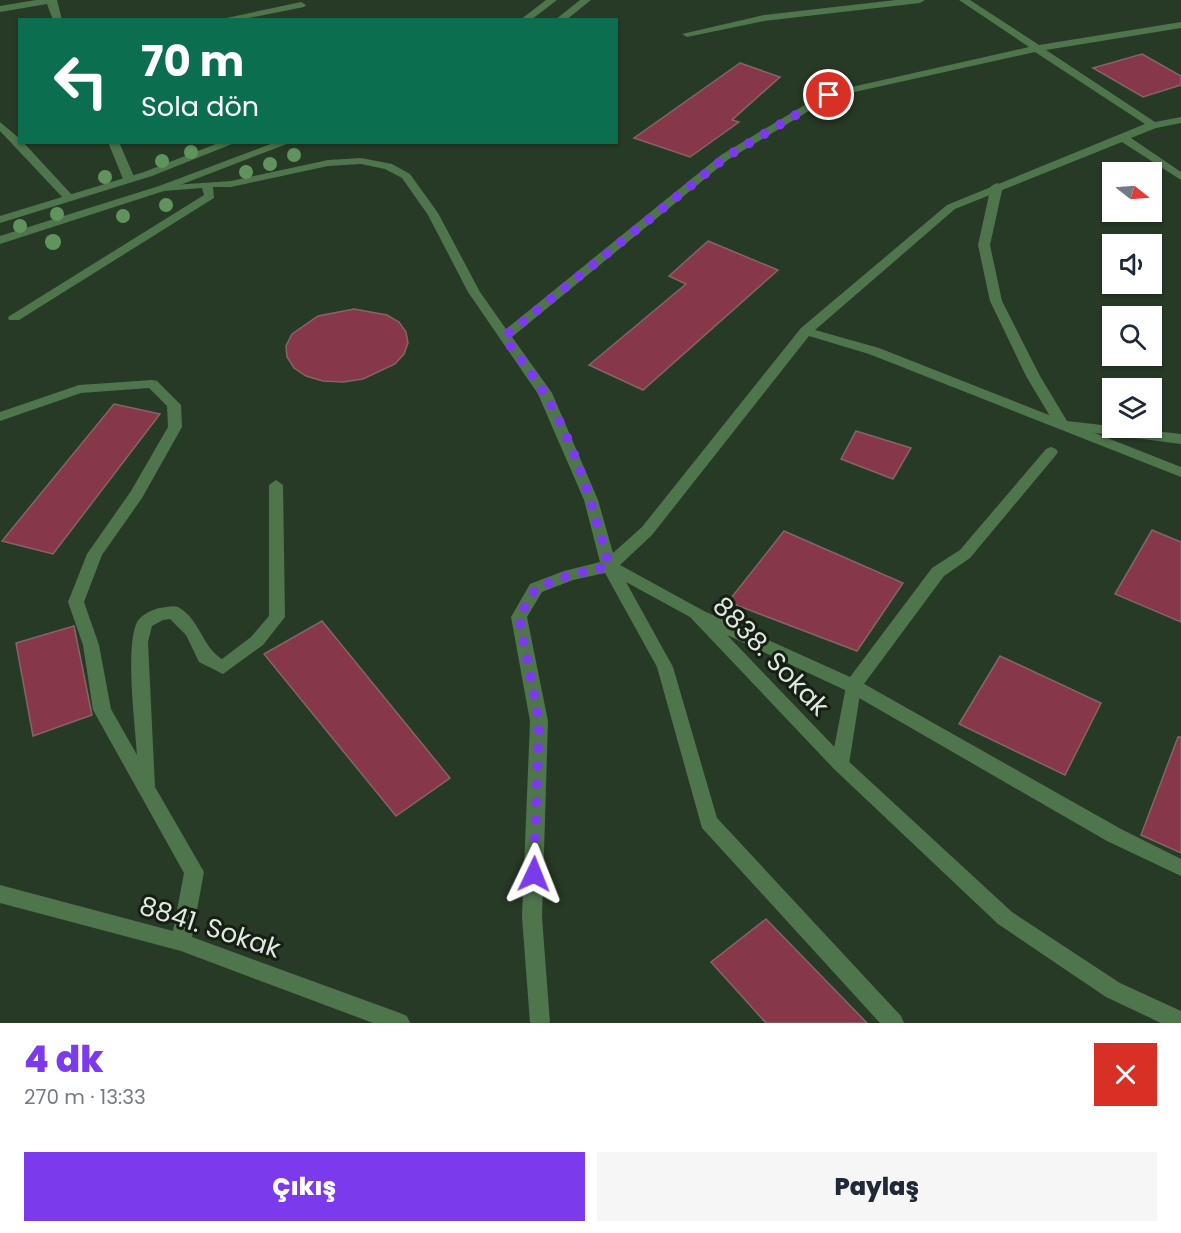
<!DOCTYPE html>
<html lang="tr">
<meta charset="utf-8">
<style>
:root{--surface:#fff;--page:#f6f6f7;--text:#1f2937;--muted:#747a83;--accent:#7c3aed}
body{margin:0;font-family:Poppins,sans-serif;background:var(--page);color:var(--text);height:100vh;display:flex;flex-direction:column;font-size:22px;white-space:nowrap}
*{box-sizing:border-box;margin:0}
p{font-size:20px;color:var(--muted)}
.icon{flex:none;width:33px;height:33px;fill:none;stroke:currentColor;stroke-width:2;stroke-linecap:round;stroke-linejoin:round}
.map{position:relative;height:1023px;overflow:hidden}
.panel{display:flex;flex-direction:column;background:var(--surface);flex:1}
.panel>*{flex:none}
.top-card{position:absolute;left:18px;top:18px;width:600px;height:126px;border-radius:0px;box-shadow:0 2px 4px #0004;background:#0b6e4f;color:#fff;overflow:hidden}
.needle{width:39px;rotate:107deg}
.fabs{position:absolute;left:1102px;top:162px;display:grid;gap:12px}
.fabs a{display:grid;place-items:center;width:60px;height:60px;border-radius:0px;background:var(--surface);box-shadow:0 2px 4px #0004;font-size:30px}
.pin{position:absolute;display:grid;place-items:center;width:51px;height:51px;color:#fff;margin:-26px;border:3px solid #fff;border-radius:50%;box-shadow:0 2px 6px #0007}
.me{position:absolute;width:66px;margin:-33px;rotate:2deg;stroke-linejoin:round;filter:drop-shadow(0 0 4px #0008)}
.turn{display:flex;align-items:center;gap:21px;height:126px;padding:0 24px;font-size:27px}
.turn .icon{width:78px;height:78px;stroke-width:2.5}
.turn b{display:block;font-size:42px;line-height:51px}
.round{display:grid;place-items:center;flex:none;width:63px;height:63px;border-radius:0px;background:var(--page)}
.summary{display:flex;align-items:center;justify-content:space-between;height:102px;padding:0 24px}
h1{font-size:36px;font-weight:800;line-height:45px;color:var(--accent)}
.action{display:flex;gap:12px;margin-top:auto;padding:12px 24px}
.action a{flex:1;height:69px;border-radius:0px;background:var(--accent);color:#fff;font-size:24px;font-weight:800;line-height:69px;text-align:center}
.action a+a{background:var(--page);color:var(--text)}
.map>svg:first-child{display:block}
.building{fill:#873848;stroke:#856468;stroke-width:1.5}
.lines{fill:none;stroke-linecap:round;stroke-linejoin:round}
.service{fill:#4f754c;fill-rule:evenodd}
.minor{fill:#4f754c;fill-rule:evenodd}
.tertiary{fill:#4f754c;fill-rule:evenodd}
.tree{fill:#61945c}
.route{stroke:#7c3aed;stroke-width:10;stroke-dasharray:0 18}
.labels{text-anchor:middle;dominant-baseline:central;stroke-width:6;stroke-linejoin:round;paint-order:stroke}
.near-street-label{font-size:26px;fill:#deeadd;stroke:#161e15}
</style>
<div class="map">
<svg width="1181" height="1023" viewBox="0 0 1181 1023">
<rect width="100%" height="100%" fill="#273a25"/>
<path class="building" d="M1142,54L1181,76V85L1143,97L1093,68Z
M740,63L780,77L732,120L739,122L690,157L634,138Z
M708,241L778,270L643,390L589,365L686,284L669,276Z
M354,309L387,315L399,322L406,332L408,343L404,354L395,364L363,379L343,382L323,381L306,376L294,368L287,357L286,346L292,334L318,316Z
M114,404L160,414L53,554L2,541Z
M856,431L911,448L893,479L841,459Z
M1152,530L1181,542V622L1115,594Z
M784,531L903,583L857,651L728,602Z
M322,621L450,778L396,816L264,654Z
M74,626L92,715L33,736L16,643Z
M1000,656L1101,703L1065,775L959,724Z
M1178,737H1181V853L1141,835Z
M766,919L867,1023H766L711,962Z"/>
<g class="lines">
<path class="service" d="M896,0H925L920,3L764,21L687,37L682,34L764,15Z
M301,2L306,5L304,7L239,20H217Z
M997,183L1003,186L990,245L1002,301L1040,376L1067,421L1181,434V444L1057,428L1026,376L990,301L978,245L991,186Z
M1051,447L1056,449L1058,452L1056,455L970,558L944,576L861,688L849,764L846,769L840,771L834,769L831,764L847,681L932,568L960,550L1046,449Z"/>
<path class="minor" d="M36,0H57L62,20H53L47,4L0,12V6Z
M959,0H970L1039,45L1181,22V28L1046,50L1155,122L1181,117V123L1156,128L1131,138L1181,172V180L1122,142L955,209L815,330L879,348L1181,467V477L869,354L809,336L652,535L620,565L704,611L859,681L1121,829L1181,859V876L1107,841L847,691L727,635L846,759L1012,912L1120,983L1181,1011V1023H1161L1106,997L998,924L834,769L690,617L626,582L673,667L717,818L901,1016L904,1023H880L702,828L657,667L605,573L573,580L542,592L527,617L548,721L542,917L550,1023H530L522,917L530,721L511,617L530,584L564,571L600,562L584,500L538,394L468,292L428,215L402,178L385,169L361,164L328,166L231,187H213L214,198L19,320H9L8,317L204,195L202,188L163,191L157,188L159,186L231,181L328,160L361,158L392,164L410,174L438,213L480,292L506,329L721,155L825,93L1029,47ZM1035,52L1145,124L947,205L801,328L642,527L613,553L598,500L552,393L512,337L729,159L832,97Z
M0,122L20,139V142H23L72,195V199H64L0,131Z
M108,142H119L135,179L133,181H125L123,179Z
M152,380L157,381L181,405L182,427L142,498L102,555L84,602L99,645L111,709L137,755C135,724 125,647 137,622C141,615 153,609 160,608C166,607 173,605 178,607C200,619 202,647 222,659L251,637L269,616V485L276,480L283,485L285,617L263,645L223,674L199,662L186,635L170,619L163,620L152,626L148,642L155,787L204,872L192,937L400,1013L407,1016L410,1023H373L181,951L0,903V885L173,931L184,873L93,710L83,645L68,602L87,554L131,491L168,427L167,406L149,388L81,393L0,421V412L79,385Z"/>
<path class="tertiary" d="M546,0H557L531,20H520Z
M580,0H591L566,20H555Z
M221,142H237L152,176L0,223V216L144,172Z
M276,142H292L167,190L0,244V236L159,186Z"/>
</g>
<g class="tree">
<circle cx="191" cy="152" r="7"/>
<circle cx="294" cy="155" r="7"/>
<circle cx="162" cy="161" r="7"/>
<circle cx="270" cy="164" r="7"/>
<circle cx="246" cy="172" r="7"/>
<circle cx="105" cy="177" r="7"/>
<circle cx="166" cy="205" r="7"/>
<circle cx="57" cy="214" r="7"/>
<circle cx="123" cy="216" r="7"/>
<circle cx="20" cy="226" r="7"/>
<circle cx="53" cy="242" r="8"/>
</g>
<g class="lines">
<path class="route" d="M534,874L539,721L519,617L536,588L570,575L609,566C593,507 576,446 544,393C532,373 517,355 504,337L726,157L829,95"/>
</g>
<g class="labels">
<g class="near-street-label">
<text transform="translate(771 656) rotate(46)">8838. Sokak</text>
<text transform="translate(210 927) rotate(18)">8841. Sokak</text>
</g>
</g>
</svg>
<div class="fabs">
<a><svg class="needle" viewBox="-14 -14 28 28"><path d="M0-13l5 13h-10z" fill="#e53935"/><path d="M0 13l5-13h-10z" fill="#747a83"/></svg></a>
<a><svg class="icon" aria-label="sound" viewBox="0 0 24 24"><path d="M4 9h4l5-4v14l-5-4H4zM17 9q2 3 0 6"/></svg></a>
<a><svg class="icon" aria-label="search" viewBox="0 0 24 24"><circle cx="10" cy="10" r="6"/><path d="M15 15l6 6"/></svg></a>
<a><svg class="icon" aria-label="layers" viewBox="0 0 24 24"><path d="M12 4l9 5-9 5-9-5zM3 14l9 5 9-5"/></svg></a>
</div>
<div class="pin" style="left:829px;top:95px;background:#d93025"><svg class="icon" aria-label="arrive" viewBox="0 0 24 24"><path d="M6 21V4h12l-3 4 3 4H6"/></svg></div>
<svg class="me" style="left:534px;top:874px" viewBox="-20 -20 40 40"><path d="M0-17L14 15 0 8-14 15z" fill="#7c3aed" stroke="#fff" stroke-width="4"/></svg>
<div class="top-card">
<div class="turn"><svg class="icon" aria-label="left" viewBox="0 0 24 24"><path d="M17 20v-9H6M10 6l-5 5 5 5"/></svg><div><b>70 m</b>Sola dön</div></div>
</div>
</div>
<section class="panel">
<div class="summary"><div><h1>4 dk</h1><p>270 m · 13:33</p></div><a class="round" style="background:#d93025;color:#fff"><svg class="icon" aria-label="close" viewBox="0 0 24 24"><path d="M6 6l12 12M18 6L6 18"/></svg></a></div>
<div class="action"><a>Çıkış</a><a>Paylaş</a></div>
</section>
